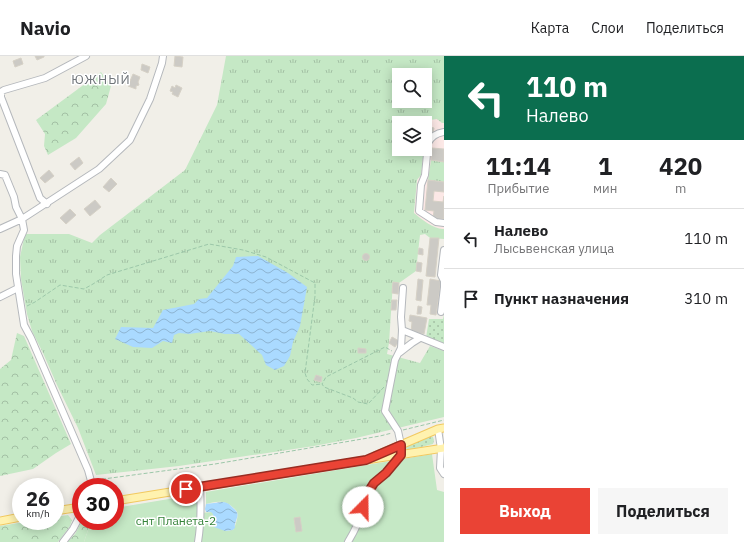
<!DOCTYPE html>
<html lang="ru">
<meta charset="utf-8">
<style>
:root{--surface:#fff;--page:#f6f6f6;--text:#202124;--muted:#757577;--line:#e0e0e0;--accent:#ea4335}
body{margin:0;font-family:"IBM Plex Sans",sans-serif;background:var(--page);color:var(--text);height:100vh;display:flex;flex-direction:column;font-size:15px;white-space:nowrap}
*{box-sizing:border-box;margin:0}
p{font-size:13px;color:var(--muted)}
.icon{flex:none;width:22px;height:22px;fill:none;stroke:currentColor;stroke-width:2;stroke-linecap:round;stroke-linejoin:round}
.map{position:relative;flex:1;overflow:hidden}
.drawer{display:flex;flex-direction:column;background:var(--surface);width:300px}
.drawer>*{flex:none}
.guide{background:#0b6e4f;color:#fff;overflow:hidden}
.tools{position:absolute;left:392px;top:12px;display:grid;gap:8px}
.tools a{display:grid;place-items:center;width:40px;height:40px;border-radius:0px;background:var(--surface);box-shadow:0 2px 10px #0003;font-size:20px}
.speed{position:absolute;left:12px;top:422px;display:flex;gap:8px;font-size:20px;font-weight:700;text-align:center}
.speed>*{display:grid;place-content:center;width:52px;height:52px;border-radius:50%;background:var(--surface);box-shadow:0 2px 10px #0003;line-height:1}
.speed small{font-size:10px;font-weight:400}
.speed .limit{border:6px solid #d22;background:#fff;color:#111}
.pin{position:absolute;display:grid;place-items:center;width:34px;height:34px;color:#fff;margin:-17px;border:2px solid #fff;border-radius:50%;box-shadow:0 1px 4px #0007}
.me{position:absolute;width:44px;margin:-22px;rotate:22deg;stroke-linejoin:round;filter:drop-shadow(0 0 3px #0008)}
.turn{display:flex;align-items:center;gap:14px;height:84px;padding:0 16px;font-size:18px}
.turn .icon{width:52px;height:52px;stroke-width:2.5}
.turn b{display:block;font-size:28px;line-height:34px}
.eta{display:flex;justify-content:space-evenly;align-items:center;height:68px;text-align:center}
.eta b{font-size:24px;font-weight:700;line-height:28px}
.action{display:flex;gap:8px;margin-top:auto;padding:8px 16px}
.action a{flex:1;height:46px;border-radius:0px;background:var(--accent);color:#fff;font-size:16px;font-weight:700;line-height:46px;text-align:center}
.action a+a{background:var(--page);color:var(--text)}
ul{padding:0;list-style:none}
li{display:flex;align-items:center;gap:12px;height:60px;padding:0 16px;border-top:1px solid var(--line)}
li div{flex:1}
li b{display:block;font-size:15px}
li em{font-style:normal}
header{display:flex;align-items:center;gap:24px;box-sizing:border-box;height:56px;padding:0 20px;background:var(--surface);border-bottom:1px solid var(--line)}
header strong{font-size:19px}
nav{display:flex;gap:22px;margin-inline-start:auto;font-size:14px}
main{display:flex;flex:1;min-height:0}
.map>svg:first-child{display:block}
.medical{fill:#fce8e6}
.grass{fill:url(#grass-dots)}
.forest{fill:url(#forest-crowns)}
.park{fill:url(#park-tufts);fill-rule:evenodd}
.garden{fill:#c5e8c5}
.water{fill:url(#water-waves)}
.building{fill:#cccac5;stroke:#d6d1c6}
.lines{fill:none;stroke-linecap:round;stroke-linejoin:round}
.minor-casing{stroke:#b5b8bc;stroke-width:8}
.major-casing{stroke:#f2c960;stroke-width:9}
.path{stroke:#9cc7a9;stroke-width:1;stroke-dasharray:4 2;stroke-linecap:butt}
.minor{stroke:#fff;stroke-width:6}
.major{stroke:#fff2af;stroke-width:7}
.route-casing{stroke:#982c22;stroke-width:10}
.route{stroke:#ea4335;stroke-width:7}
.labels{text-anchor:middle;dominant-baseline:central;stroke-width:3;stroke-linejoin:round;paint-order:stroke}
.park-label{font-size:12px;fill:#348238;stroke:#fff}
.neighbourhood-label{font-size:13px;letter-spacing:1px;fill:#70757a;stroke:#fff}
</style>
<header>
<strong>Navio</strong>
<nav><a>Карта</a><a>Слои</a><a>Поделиться</a></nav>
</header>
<main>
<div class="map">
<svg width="444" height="486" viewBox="0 0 444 486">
<defs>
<pattern id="grass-dots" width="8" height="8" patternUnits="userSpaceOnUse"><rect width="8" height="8" fill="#c5e8c5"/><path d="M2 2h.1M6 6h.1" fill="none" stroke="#a3c0a4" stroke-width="1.8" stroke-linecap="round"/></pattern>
<pattern id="forest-crowns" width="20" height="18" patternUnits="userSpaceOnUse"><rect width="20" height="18" fill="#c5e8c5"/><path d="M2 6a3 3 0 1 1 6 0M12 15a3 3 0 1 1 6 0" fill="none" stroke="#a3c0a4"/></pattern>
<pattern id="park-tufts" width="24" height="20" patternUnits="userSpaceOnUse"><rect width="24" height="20" fill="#c5e8c5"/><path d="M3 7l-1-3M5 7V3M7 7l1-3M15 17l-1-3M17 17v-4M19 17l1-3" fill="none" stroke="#a3c0a4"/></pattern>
<pattern id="water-waves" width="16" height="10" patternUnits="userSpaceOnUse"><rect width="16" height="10" fill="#aadaff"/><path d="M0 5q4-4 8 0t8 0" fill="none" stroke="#8eb4d2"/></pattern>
</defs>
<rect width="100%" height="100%" fill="#f1efe8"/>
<path class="medical" d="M437,63L442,67H444V106L428,124L444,126V173H441L427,167L414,157L417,124L421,119L424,93H425V84L427,70L430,64Z"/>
<path class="grass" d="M444,259V288L426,282L429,263H443Z
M429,380L433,381L434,384L433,388L409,394H405V390Z"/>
<path class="forest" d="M101,16L111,30L106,48L76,82L48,99L44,90L45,78L36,64Z
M17,277L24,280L71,388L56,397L33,413L0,420V313L11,304Z
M68,459L72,464L70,470L58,486H0V470L30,465H55V461Z
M82,465H91L84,486H67L75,478Z"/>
<path class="park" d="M226,0H444V67H442L437,63L430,64L426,76L425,84V67H399V93H424L421,119L417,124L414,157C421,163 435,174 444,173V183L430,182L425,178L420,179L416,215L399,227L393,226L389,287L387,298L420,307L430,290L444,295V361L356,382L314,390L179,410L96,419L78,372L57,329L43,297L32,275L27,258L21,223L20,201L25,178H69L92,187L100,179L185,114L217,49ZM399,19H425V45H399Z
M431,104L444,106V126L428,124Z"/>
<path class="garden" d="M432,398L437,434L444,436V486H84L91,465H115V452L199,438L200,457L212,456L214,458V464L225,475L233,474C235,471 239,460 237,456C235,452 227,446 222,446C217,445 211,447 206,448V436Z"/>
<path class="water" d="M258,200L288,217L307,231L300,270L293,286L290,300L284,310L275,314L266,309L262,299L239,278H225L210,275L189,278L179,277L174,279L172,287L163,285L152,292L133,291L115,283L121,271L153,272L163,254L194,248L199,243L207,242L233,210L236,201Z
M222,446C226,446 228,447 231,450C240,458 238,458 235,468C234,474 237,469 233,474L225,475L214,471V464L213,458L211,456H206L205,453L206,448Z"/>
<path class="building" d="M35,0H44V1L37,4Z
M175,0L183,1L182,11L174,10Z
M21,2L23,8L15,11L13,5Z
M142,8L150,11L148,17L141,14Z
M133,18L140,21L138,26L139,29L136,30V33L128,30Z
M176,29L182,32L178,41L172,38L173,36L170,35L172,30L175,32Z
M427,70L434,72L433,78L426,76Z
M432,92L444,93V106L431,104Z
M79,101L83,107L75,114L70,108Z
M49,114L54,120L45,127L40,122Z
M111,122L117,128L109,136L103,131Z
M428,124L444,126V136L434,135L433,145L443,146L444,140V163L433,162L434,155L425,154Z
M95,144L101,151L90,160L84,153Z
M70,153L76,159L66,168L60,162Z
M430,182H439L435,221L426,220Z
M419,192L423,193V199L418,198Z
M362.5 201a3.5 3.5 0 1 1 7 0a3.5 3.5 0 1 1-7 0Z
M417,206L422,207L421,216L416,215Z
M418,223L423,224L421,245L416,244Z
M430,223L441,225L436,259L430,258L431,249H427Z
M393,226L399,227L398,238L392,237Z
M392,244H397L396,254H391Z
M418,250L422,251L421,258H417Z
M410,259L427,262L424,278L411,276L412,266L409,265Z
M392,281L399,285L395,291L389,287Z
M358,292L366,293V297H358Z
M316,319L322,321L321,326L314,324Z
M300,461L302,475L296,476L294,462Z"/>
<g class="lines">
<g class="minor-casing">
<path id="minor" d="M444,76C437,77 431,81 428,87L425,119L421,129L419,155L436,166L444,167
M0,118L5,119L14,141L16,151L22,163L0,173
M47,148L40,142L1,41V36L4,34L45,22L86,0
M0,241L18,232
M441,256L444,231V225L441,219L444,194
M402,274L444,291
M399,297L412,287L420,282
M438,373L441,393L440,412L444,418
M90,431L91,425L88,414L31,282L24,269L16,218V200L17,190L24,174L22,163L99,113L130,84L150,43L162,7L163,0
M63,486L73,473L81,458
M198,486C201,468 201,450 200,431
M348,486C352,479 357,471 359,463C364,450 366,439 374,427L386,417L395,407L401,399V389L398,375L385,355L395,304L401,292L402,274L401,261L403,232"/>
</g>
<g class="major-casing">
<path id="major" d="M375,400L438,373L444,372
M115,445L366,404L444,392
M55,455L81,451
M0,465L21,461"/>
</g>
<path class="path" d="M27,250L35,246L60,229L84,233L93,228L107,219L209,188L243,194L266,201L315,227V240L305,317L307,323L312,329L322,328
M384,331L368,348L358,346L353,342L324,331L322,328L326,321L385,291L392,295
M403,374L444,364
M96,424L215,408L380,380L392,377"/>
<use href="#minor" class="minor"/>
<use href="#major" class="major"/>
</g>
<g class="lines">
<g class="route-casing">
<path id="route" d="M186,433L366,404L401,389V399L386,417L374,427L367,438L363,451"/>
</g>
<use href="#route" class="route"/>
</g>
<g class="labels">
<g class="park-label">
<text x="176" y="464">снт Планета-2</text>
</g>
<g class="neighbourhood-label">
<text x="101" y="23">ЮЖНЫЙ</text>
</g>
</g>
</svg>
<div class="tools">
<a><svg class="icon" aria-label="search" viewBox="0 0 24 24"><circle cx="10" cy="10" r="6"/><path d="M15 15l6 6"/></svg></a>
<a><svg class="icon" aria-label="layers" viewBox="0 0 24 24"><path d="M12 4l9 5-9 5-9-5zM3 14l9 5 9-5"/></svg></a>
</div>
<div class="speed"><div>26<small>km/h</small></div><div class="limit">30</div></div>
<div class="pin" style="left:186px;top:433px;background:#d93025"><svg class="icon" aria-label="arrive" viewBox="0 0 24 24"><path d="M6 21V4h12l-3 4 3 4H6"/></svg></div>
<svg class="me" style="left:363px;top:451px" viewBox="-20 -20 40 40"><circle r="19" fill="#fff"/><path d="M0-13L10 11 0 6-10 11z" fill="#ea4335"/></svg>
</div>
<section class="drawer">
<div class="guide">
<div class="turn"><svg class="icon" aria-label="left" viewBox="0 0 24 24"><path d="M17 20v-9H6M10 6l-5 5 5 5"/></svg><div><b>110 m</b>Налево</div></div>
</div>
<div class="eta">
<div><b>11:14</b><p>Прибытие</p></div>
<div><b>1</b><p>мин</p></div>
<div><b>420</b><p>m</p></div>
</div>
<ul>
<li><svg class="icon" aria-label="left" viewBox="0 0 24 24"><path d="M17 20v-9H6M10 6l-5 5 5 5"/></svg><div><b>Налево</b><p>Лысьвенская улица</p></div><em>110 m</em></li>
<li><svg class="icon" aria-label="arrive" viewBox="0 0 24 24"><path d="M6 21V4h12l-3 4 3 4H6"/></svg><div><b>Пункт назначения</b></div><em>310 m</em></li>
</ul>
<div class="action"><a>Выход</a><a>Поделиться</a></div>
</section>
</main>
